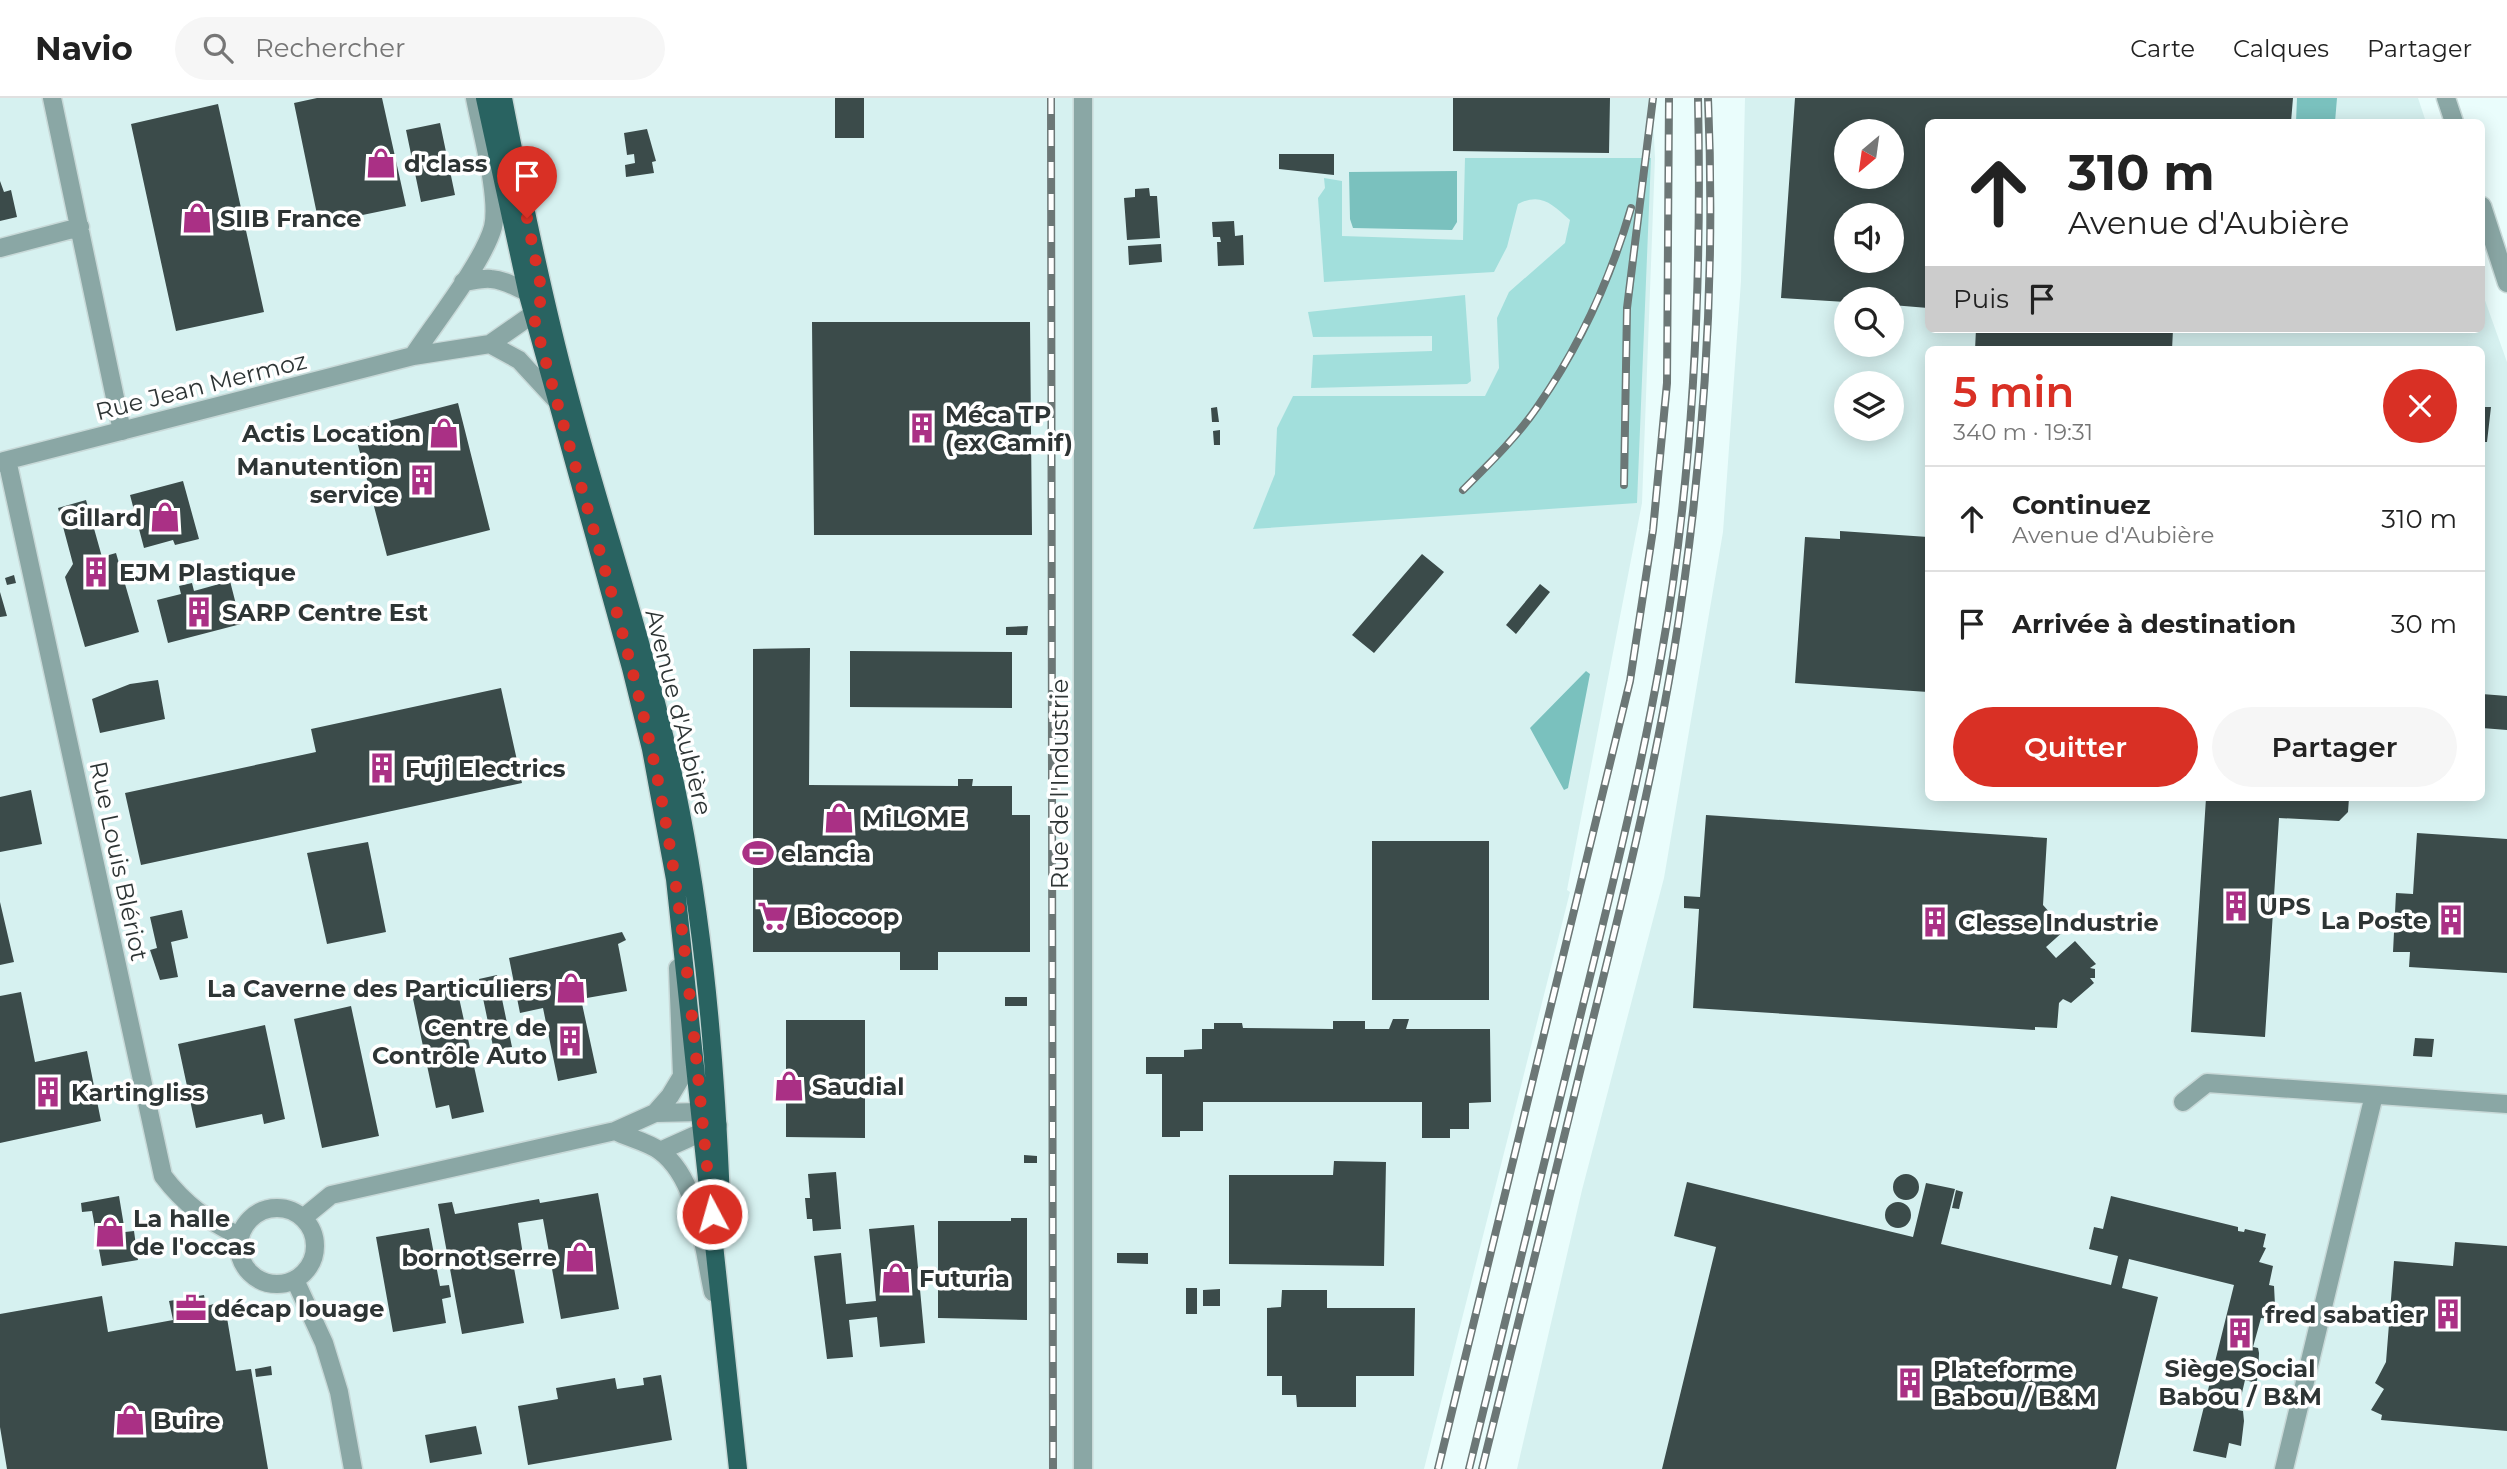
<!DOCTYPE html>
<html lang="fr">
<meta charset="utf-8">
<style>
:root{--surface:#fff;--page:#f6f6f6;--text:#222;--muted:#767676;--line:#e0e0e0;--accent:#d93025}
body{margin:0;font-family:Montserrat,sans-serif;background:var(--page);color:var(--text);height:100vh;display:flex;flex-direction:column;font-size:26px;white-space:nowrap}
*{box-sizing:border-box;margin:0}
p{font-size:23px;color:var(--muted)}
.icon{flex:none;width:38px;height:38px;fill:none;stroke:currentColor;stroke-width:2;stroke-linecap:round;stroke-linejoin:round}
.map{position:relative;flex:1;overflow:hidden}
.panel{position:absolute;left:1925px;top:248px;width:560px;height:455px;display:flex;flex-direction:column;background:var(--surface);border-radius:10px;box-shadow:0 4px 18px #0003}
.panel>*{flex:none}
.banner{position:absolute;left:1925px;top:21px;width:560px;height:214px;border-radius:10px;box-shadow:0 4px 18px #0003;background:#fff;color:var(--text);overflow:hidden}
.needle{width:46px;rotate:209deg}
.buttons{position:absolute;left:1834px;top:21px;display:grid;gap:14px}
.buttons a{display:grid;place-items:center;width:70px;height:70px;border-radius:50%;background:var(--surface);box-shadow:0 4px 18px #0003;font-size:35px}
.pin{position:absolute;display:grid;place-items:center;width:60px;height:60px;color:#fff;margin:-72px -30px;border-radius:50% 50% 50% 0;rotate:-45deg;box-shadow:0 0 7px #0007}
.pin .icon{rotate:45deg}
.me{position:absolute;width:77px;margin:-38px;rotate:354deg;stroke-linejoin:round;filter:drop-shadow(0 0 5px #0008)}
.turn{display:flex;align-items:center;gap:24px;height:147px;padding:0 28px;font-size:32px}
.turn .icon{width:91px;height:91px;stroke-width:2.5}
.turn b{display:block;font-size:49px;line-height:60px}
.then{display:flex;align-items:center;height:66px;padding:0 28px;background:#0003;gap:14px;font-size:26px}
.round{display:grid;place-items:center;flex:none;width:74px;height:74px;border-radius:37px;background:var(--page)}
.head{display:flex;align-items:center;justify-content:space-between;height:119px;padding:0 28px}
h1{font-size:42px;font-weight:600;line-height:52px;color:var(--accent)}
.cta{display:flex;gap:14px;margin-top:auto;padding:14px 28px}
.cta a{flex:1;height:80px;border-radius:42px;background:var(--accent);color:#fff;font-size:28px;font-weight:600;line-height:80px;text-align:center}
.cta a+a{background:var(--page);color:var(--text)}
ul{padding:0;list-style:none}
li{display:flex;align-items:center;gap:21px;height:105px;padding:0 28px;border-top:2px solid var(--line)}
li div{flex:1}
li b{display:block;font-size:26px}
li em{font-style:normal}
header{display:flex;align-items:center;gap:42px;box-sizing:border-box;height:98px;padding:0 35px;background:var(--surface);border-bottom:2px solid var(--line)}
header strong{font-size:33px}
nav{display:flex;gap:38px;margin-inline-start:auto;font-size:24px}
.search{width:490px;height:63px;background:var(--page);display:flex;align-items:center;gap:18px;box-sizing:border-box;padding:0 24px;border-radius:38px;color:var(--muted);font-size:26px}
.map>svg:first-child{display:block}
.built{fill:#d6f1f0;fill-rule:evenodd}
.green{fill:#a2dfdc}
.water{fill:#7ac1be}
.building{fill:#3b4b4a;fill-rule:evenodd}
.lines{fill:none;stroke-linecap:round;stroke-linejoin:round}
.minor-casing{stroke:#c8d9d8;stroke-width:21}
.major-casing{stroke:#c8d9d8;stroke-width:21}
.minor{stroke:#8aa7a5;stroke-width:18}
.major{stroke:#296361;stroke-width:18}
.rail-casing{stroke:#6c7776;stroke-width:8}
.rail{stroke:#fff;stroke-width:5;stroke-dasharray:16;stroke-linecap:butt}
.route{stroke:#d93025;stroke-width:12;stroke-dasharray:0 21.6}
.labels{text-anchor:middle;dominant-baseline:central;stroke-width:7;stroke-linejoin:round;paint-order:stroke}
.poi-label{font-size:24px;font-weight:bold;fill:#2e3535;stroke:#fff;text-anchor:start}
.street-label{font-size:24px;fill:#2e3535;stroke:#fff}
</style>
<header>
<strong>Navio</strong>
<div class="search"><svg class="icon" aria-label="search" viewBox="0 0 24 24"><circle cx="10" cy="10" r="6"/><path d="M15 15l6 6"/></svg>Rechercher</div>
<nav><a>Carte</a><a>Calques</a><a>Partager</a></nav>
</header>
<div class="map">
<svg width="2507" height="1371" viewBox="0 0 2507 1371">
<rect width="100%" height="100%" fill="#eafdfc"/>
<path class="built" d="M0,0H1652L1655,60L1642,405L1567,792L1570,794L1424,1371H0Z
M1745,0H2418L2426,24H1928V231H2482V194L2507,264V1371H1517L1582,1092L1664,780L1723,434L1741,183ZM1846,33H1892V79H1846ZM1846,117H1892V163H1846ZM1846,201H1892V247H1846ZM1928,252H2482V700H1928ZM1846,285H1892V331H1846Z"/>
<path class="green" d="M1465,60H1651L1637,405L1253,431L1275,376L1277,330L1293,298H1485L1499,270L1497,220L1509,194L1565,145L1570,122C1552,106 1541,94 1518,106L1507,149L1494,174L1324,184L1318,100L1325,90L1324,80L1342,83V138L1463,142Z
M1465,197L1471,283L1467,286L1311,290L1313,257L1432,253V238L1313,239L1308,214Z"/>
<path class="water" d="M2297,0H2337L2335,24H2296Z
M1457,73V124L1452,132L1353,130L1350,121L1349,74Z
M1586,573L1590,576L1568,690L1564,692L1530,630Z"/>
<path class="building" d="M317,0H382L406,108L319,126L294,5Z
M835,0H864V40H835Z
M1453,0H1610L1609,55L1453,53Z
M1795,0H2293L2291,24H1928V210L1892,207V201H1846V204L1781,200ZM1846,33H1892V79H1846ZM1846,117H1892V163H1846Z
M218,6L264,214L176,233L131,26Z
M440,25L455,97L421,104L406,32Z
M647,31L656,63L652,64L654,75L626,79L625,67L635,65L634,56L627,57L624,35Z
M1279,56H1334V77L1279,71Z
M0,83L4,94L11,92L17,119L0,123Z
M1149,90L1150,98H1157L1160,140L1127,142L1124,100L1135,99V91Z
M1234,123L1235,138L1243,137L1244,167L1218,168L1217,144H1221L1220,139H1213L1212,124Z
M1161,146L1162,164L1129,167L1128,148Z
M812,224H1030L1032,437H814Z
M1976,231H2173L2172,252H1975Z
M458,305L490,432L387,458L354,332Z
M1217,309L1219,324H1212L1211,310Z
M2482,309H2491L2487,344H2482Z
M1220,332V347H1214L1213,333Z
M183,383L199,441L175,447L173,442L144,450L130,397Z
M86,402L102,459L116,455L139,534L85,549L65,479L73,466L58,410Z
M1840,433L1928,439V594L1795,585L1805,439L1840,441Z
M1422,456L1444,474L1374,555L1352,537Z
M14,477L16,485L7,487L5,480Z
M230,483L241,526L168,545L157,502L181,496L179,488L192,485L194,493Z
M1540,486L1550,494L1516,536L1506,527Z
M0,494L7,518L0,519Z
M1028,528L1027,537H1006V529Z
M810,550L809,687L958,688V681H973L972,688H1012V717H1030V854H938V872H900V854H753V551Z
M850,553L1012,554V610L850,609Z
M158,582L165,621L100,635L92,601L130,586Z
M501,590L522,685L141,767L125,695L316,654L311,631Z
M2482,596L2507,598V632L2482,630Z
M31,692L42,746L0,754V699Z
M2206,700H2349L2348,714L2339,723L2279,720L2265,939L2191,934Z
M1706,717L2047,740L2043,807L2065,832L2046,849L2056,860L2075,843L2096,866L2090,870L2095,871V880H2090L2094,885L2071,905L2063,901L2059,905L2057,930L2035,929V932L1693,910L1699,811L1684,810V798L1700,799Z
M2417,735L2507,741V875L2409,869L2410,854H2393L2396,795L2413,796Z
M1372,743H1489V902H1372Z
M368,744L386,834L327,846L307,755Z
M0,804L14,864L0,867Z
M182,812L188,840L171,844L178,879L160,882L150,852L157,850L150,819Z
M622,834L626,842L618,846L627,893L581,901L597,975L558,983L543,910L520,915L509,860Z
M497,877L512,949L494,953L479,881Z
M456,886L484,1014L452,1021L449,1007L436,1010L412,896Z
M21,894L35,964L87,953L101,1023L0,1045V898Z
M1005,899H1027V908H1005Z
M351,908L379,1038L322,1050L294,921Z
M1393,921H1409L1406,931H1490L1491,1004L1469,1005V1031H1450V1040H1422V1004H1203V1033H1180V1039H1162V976H1146V959H1184V952L1202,951V931H1214V925H1242L1243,930L1333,931V923H1365V931H1389Z
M786,922H865V1040L786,1039Z
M265,927L285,1021L264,1026L262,1016L196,1030L178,946Z
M2415,940L2434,941L2432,959L2413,958Z
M1024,1057L1037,1058V1065H1024Z
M1334,1063L1386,1064L1384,1168L1229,1166V1077H1333Z
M836,1074L841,1131L813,1133L812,1121H807L805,1100H810L808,1076Z
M1893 1089a13 13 0 1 1 26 0a13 13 0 1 1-26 0Z
M1687,1084L1913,1139L1926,1085L1955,1091L1941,1146L2111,1187L2118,1158L2089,1151L2094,1129L2103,1131L2111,1098L2238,1129V1133L2244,1134L2245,1131L2266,1136L2263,1149L2266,1150L2259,1164L2273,1168L2269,1187L2274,1188L2275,1207L2272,1221L2261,1220L2253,1249L2258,1250L2259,1255L2258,1279L2256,1285L2245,1282L2238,1312L2243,1313L2244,1323L2241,1348L2229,1345L2226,1360L2193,1353L2234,1187L2129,1161L2122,1190L2158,1199L2116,1371H1662L1716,1149L1674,1138Z
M1956,1092L1963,1094L1959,1111L1952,1110Z
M598,1095L619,1211L561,1221L543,1121L518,1125L523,1157L512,1159L524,1225L462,1236L438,1106L452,1104L455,1116L539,1101L540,1105Z
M119,1098L125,1134L134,1133L138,1162L102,1168L92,1113L82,1114L81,1105Z
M1885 1117a13 13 0 1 1 26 0a13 13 0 1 1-26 0Z
M1011,1120H1027V1222L938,1220V1123H1011Z
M914,1127L925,1245L880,1249L877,1219L849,1222L853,1259L827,1261L814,1158L841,1155L846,1206L876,1203L869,1131Z
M429,1130L440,1188L449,1187L451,1199L442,1201L446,1225L393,1234L376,1139Z
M2455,1144L2507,1148V1333L2381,1322L2382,1317L2371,1312L2384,1291L2375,1285L2386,1264L2394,1163L2453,1168Z
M1117,1155H1148V1166L1117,1165Z
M1186,1190H1197V1216H1186Z
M1220,1191V1208H1203V1192Z
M1282,1192H1327V1210H1415L1414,1278H1356V1309H1297L1296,1297H1282V1278H1267V1210L1281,1209Z
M204,1197L206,1208L214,1206L216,1216L226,1214L236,1273L251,1271L268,1371H7L0,1329V1216L102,1198L108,1234L173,1222L169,1203Z
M271,1268L272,1277L256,1279L255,1271Z
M661,1277L672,1342L528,1367L518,1308L558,1301L556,1290L615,1280L617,1291L644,1287L643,1280Z
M476,1328L482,1356L430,1365L425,1337Z"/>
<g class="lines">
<g class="minor-casing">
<path id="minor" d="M52,0L122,333
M2446,0L2454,24
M2482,108L2507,185
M0,150L80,129
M463,184C472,183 482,180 491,181C510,182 524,196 543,199L533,216L490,246
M413,258C434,226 484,163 493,129C500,99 481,32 475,0
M4,363L9,371L163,1078C185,1107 207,1122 239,1138
M0,364L413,258L490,246L519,262L555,301
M2183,1004L2207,985L2507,1006
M655,1015L701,1014L718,1027L660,1053
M615,1033C629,1040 648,1044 660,1053C699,1082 703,1151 713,1194
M239 1148a38 38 0 1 1 76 0a38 38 0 1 1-76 0Z
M303,1120L331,1097L615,1033L655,1015L670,998L682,978L678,870
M295,1182L324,1245L339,1294L353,1371
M1083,1371V0
M2284,1371L2374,997"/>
</g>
<g class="major-casing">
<path id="major" d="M485,0L528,197L631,570L651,651L675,781L738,1371
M503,0C522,98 542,196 568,293C598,408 637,521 664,637C701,788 715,947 721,1103"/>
</g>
<use href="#minor" class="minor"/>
<use href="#major" class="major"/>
<g class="rail-casing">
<path id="rail" d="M1051,0L1053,1371
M1624,387L1627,210L1653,0
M1463,392C1489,366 1517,339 1538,308C1579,249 1611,179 1631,110
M1438,1371L1630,583L1653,432L1667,285L1669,0
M1469,1371C1506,1219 1544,1067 1581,915C1610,797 1640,679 1661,559C1694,376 1702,186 1698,0
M1482,1371C1517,1230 1552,1090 1586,949C1618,820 1651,690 1673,559C1703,375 1716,186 1708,0"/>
</g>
<use href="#rail" class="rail"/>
</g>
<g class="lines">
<path class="route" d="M527,120L543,199L533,216C571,361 618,504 651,650C685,802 695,961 712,1116"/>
</g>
<defs>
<g id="shop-bare" transform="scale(2.415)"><path d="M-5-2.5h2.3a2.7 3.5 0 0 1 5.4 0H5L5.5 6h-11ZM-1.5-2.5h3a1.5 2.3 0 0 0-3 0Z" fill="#aa3085" stroke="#fff" stroke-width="2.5" paint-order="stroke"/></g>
<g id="building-bare" transform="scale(2.415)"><path d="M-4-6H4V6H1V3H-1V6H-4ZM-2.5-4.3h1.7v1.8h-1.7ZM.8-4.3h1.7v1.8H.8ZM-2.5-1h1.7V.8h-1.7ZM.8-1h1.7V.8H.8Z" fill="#aa3085" stroke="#fff" stroke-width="2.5" paint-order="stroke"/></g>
<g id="stadium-bare" transform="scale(2.415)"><path d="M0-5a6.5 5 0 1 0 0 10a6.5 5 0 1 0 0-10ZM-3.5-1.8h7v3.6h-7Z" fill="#aa3085" stroke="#fff" stroke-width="2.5" paint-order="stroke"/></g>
<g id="supermarket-bare" transform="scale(2.415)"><path d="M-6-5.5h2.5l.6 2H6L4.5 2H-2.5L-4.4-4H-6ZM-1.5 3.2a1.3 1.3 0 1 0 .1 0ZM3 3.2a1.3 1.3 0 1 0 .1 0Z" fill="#aa3085" stroke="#fff" stroke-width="2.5" paint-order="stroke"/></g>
<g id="office-bare" transform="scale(2.415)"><path d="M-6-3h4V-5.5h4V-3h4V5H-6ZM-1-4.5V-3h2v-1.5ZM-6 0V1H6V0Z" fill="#aa3085" stroke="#fff" stroke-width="2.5" paint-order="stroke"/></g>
</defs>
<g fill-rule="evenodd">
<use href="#shop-bare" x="381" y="65"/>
<use href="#shop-bare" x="197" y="120"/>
<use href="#building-bare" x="922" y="330"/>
<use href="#shop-bare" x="444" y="335"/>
<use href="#building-bare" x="422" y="382"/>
<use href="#shop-bare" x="165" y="419"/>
<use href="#building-bare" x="96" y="474"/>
<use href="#building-bare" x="199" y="514"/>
<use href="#building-bare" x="382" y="670"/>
<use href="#shop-bare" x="839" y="720"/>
<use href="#stadium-bare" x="758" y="755"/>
<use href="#building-bare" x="2236" y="808"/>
<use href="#supermarket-bare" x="773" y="818"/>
<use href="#building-bare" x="2451" y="822"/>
<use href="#building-bare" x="1935" y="824"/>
<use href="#shop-bare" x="571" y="890"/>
<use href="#building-bare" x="570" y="943"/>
<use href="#shop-bare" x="789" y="988"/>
<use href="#building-bare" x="48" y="994"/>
<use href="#shop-bare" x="110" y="1134"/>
<use href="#shop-bare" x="580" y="1159"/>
<use href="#shop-bare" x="896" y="1180"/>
<use href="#office-bare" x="191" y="1210"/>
<use href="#building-bare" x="2448" y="1216"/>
<use href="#building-bare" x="2240" y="1235"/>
<use href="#building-bare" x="1910" y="1285"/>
<use href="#shop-bare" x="130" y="1322"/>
</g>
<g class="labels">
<g class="poi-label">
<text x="404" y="65">d'class</text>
<text x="220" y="120">SIIB France</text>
<text x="945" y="316">Méca TP<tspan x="945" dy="28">(ex Camif)</tspan></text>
<text x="421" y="335" text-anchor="end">Actis Location</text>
<text x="399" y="368" text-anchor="end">Manutention<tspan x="399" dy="28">service</tspan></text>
<text x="142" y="419" text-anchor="end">Gillard</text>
<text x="119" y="474">EJM Plastique</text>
<text x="222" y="514">SARP Centre Est</text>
<text x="405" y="670">Fuji Electrics</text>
<text x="862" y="720">MiLOME</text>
<text x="781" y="755">elancia</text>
<text x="2259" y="808">UPS</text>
<text x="796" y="818">Biocoop</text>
<text x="2428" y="822" text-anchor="end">La Poste</text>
<text x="1958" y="824">Clesse Industrie</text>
<text x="548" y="890" text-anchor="end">La Caverne des Particuliers</text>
<text x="547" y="929" text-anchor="end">Centre de<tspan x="547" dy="28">Contrôle Auto</tspan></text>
<text x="812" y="988">Saudial</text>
<text x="71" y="994">Kartingliss</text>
<text x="133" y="1120">La halle<tspan x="133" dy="28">de l'occas</tspan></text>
<text x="557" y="1159" text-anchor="end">bornot serre</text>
<text x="919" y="1180">Futuria</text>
<text x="214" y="1210">décap louage</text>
<text x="2425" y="1216" text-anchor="end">fred sabatier</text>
<text x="2240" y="1270" text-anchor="middle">Siège Social<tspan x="2240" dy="28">Babou / B&amp;M</tspan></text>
<text x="1933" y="1271">Plateforme<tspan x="1933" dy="28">Babou / B&amp;M</tspan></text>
<text x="153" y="1322">Buire</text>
</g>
<g class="street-label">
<text transform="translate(201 288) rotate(-14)">Rue Jean Mermoz</text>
<text transform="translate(679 614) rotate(76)">Avenue d'Aubière</text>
<text transform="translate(1059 686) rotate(-90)">Rue de l'Industrie</text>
<text transform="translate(119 763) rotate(78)">Rue Louis Blériot</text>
</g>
</g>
</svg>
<div class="buttons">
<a><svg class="needle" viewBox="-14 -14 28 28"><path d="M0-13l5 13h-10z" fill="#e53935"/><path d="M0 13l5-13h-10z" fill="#767676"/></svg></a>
<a><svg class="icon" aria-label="sound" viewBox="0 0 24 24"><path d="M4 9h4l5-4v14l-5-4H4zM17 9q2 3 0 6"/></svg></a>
<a><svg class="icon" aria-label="search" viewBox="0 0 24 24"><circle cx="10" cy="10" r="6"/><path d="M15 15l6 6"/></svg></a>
<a><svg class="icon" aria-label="layers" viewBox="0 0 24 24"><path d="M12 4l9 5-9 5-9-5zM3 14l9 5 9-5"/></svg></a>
</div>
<div class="pin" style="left:527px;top:120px;background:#d93025"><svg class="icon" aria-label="arrive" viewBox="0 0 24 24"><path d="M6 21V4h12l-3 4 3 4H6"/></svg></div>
<svg class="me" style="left:712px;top:1116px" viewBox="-20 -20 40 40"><circle r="17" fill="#d93025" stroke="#fff" stroke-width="3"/><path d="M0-11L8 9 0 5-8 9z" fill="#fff"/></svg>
<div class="banner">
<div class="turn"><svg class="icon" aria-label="ahead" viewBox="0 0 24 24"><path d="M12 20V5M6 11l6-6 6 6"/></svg><div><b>310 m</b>Avenue d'Aubière</div></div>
<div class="then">Puis<svg class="icon" aria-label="arrive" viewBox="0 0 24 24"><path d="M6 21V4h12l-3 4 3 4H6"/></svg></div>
</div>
<section class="panel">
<div class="head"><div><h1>5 min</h1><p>340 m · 19:31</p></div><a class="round" style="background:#d93025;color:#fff"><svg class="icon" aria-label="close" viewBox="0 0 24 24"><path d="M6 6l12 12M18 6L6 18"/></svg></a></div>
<ul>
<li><svg class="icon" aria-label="ahead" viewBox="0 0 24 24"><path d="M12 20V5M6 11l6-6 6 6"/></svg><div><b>Continuez</b><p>Avenue d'Aubière</p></div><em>310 m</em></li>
<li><svg class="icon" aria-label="arrive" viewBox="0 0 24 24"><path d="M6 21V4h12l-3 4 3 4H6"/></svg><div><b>Arrivée à destination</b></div><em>30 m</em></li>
</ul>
<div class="cta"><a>Quitter</a><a>Partager</a></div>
</section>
</div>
